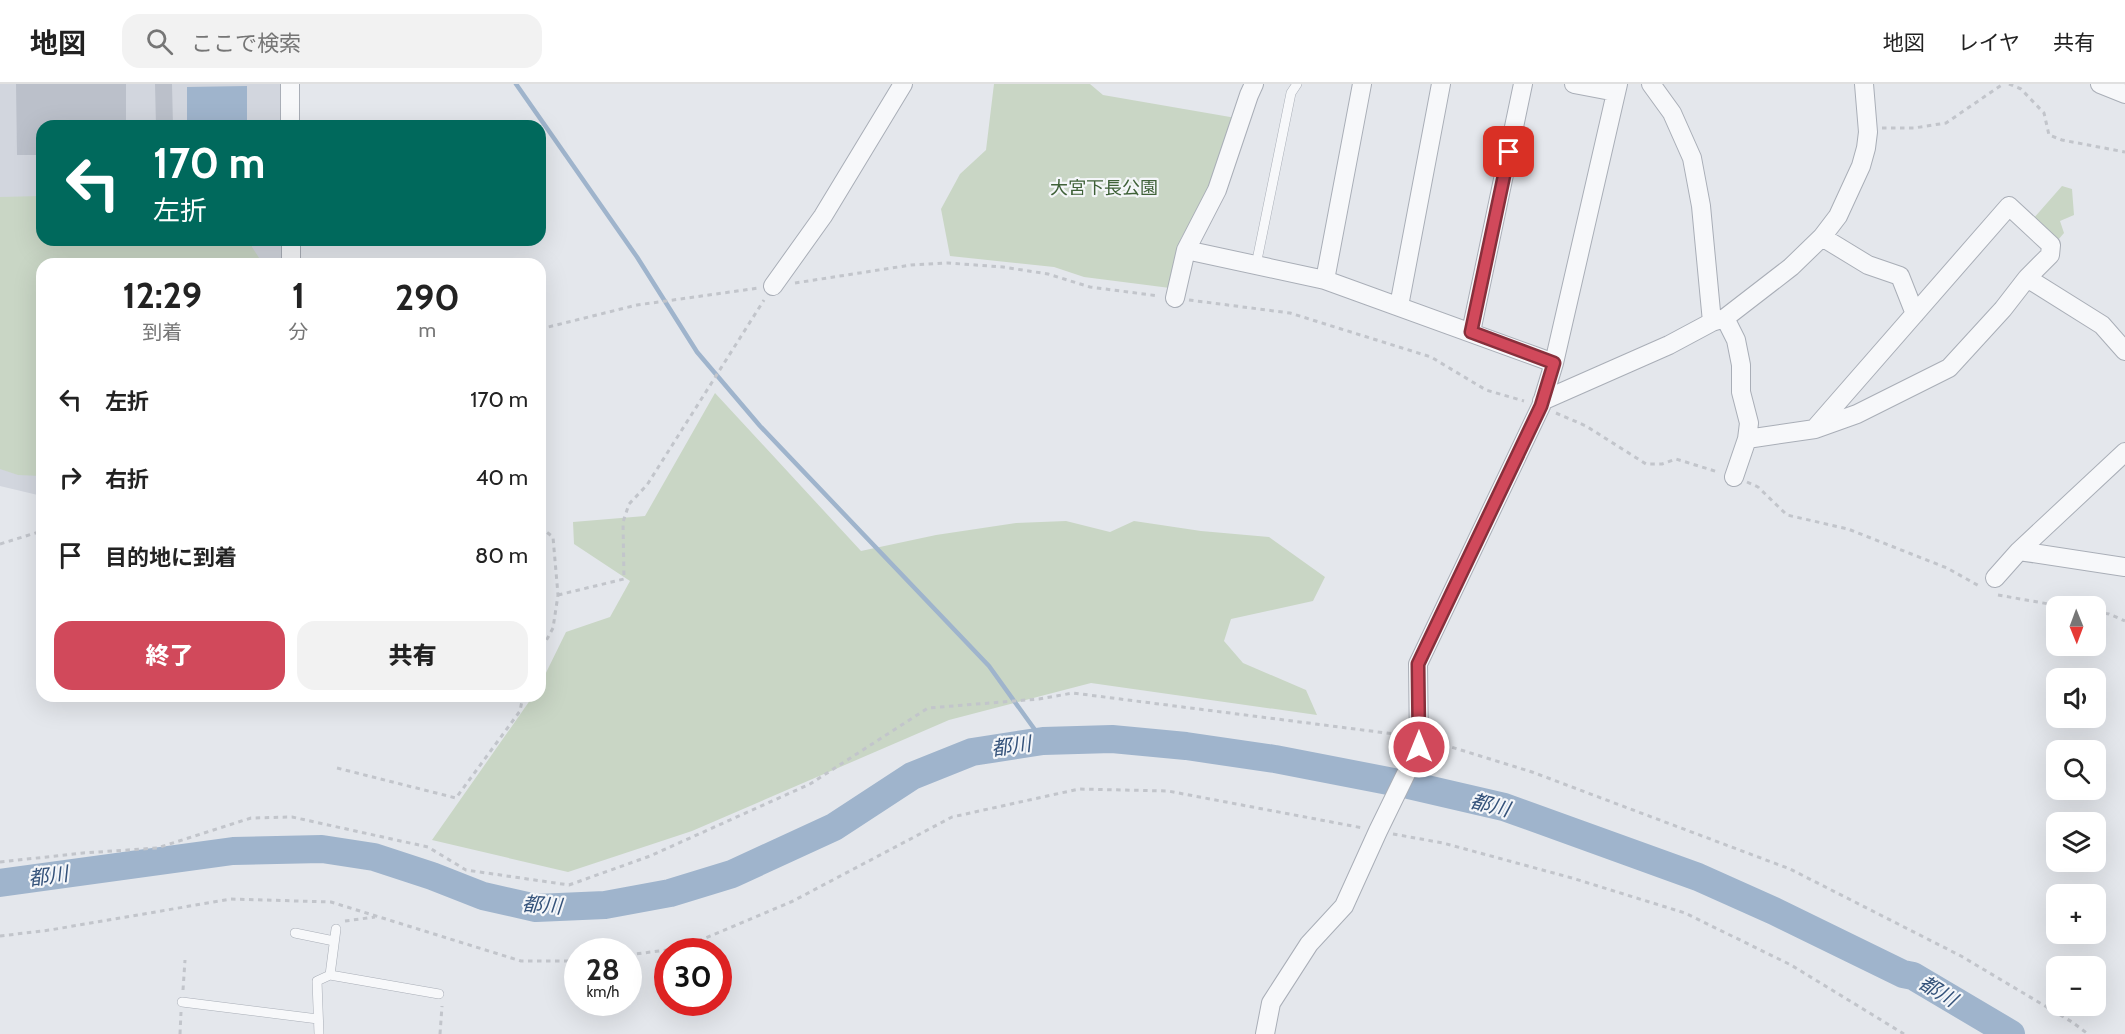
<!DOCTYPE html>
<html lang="ja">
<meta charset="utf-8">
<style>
:root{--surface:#fff;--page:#f2f2f2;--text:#222;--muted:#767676;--line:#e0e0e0;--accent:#d1495b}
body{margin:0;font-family:Cabin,"Noto Sans JP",sans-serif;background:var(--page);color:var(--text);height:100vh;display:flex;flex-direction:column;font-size:22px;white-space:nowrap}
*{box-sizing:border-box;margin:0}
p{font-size:20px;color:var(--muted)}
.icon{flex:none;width:33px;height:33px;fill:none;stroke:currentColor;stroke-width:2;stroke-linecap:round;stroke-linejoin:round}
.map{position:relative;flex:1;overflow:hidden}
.sheet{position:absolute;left:36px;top:174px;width:510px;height:444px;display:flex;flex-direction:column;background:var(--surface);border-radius:18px;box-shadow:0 6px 24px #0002}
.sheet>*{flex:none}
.banner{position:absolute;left:36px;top:36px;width:510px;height:126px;border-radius:18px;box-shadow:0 6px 24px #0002;background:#00695c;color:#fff;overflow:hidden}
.needle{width:39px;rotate:179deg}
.buttons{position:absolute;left:2046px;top:512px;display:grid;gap:12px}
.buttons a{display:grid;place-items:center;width:60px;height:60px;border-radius:12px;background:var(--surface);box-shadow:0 6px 24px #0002;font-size:30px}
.speed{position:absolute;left:564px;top:854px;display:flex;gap:12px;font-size:30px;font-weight:700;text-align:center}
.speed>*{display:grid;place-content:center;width:78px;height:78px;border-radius:50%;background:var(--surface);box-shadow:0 6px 24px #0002;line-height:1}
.speed small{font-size:15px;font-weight:400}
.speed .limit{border:9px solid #d22;background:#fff;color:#111}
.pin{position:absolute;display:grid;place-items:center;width:51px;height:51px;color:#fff;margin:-26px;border-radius:12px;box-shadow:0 3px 9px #0006}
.me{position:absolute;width:66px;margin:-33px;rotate:0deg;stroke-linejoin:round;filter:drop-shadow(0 0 4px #0008)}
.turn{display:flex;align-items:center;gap:21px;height:126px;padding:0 18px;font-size:27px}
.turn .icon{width:78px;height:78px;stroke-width:2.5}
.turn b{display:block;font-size:42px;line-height:51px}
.eta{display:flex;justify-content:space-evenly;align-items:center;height:102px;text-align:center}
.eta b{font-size:36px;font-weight:800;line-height:42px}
.cta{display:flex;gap:12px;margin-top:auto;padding:12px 18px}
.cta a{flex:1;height:69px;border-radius:18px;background:var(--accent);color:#fff;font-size:24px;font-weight:800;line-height:69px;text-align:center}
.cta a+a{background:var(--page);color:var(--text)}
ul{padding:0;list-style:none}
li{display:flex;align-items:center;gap:18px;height:78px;padding:0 18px}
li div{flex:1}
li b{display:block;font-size:22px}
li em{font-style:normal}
header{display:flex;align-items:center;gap:36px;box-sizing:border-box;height:84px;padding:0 30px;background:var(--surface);border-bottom:2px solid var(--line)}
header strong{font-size:28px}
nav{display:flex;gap:33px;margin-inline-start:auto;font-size:21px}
.search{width:420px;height:54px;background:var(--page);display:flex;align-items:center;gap:15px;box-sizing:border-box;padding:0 21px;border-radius:18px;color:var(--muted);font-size:22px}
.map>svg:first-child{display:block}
.built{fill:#d2d6de}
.green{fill:#c9d6c5}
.water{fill:#9fb4cc}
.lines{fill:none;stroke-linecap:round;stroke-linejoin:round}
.stream{stroke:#9fb4cc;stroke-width:4.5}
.river{stroke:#9fb4cc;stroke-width:28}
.building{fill:#bbc0ca}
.service-casing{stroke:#a9aeb7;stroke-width:10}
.minor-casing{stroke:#a9aeb7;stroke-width:20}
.path{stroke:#c2c5cb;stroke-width:3;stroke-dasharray:4.5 4.5;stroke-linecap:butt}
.service{stroke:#f7f8fa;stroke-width:9}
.minor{stroke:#f7f8fa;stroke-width:18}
.route-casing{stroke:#882f3b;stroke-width:15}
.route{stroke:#d1495b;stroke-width:10}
.labels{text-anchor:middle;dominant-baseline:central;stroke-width:4.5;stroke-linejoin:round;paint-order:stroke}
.park-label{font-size:18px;fill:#3f6138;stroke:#f4f6f9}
.water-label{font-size:20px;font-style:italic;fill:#34527a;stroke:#f4f6f9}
</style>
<header>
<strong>地図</strong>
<div class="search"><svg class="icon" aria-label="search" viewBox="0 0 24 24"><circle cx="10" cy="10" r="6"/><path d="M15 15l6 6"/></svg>ここで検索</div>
<nav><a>地図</a><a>レイヤ</a><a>共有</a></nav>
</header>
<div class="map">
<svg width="2125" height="950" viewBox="0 0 2125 950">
<rect width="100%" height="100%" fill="#e4e7ec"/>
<path class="built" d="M0,0H284L285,42H42V156H286V180H42V412L0,402Z"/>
<path class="green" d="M994,0H1090L1103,11L1236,34L1215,100L1181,154L1170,204L1084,193L1054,183L950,172L941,125L960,90L986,66Z
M2062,102L2072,105L2074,131L2060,137L2064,149L2058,156L2033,135Z
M42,112V156H252V163L263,180H42V392L18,391L0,385V113Z
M715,309L861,467L936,451L1016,439L1066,437L1110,448L1134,437L1201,447L1269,453L1325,493L1313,517L1231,535L1224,557L1243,579L1306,606L1317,631L1091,599L949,636L692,747L568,788L432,756L533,612H540V601L566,548L610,533L630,497L574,460L573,438L645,432Z"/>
<path class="water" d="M247,2V38L187,39V3Z"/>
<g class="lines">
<path class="stream" d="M516,0L637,173L697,268L760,342L989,582L1043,657"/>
<path class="river" d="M0,799L233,767L322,765L374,773L432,792L483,812L536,824L605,821L670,809L732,790L834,743L912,692L972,668L1043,657L1112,655L1186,662L1275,675L1409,701L1504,723L1698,793L1774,827L1903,890L1913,892L2011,950"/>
</g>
<path class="building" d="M16,0H126V42H42V71H17Z
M155,0H172L173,42H156Z"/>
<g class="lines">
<g class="service-casing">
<path id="service" d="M1256,181L1291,9L1297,0
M295,849L334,857
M330,891L336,845
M182,918L318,935
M319,950L317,897L330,891L439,910"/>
</g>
<g class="minor-casing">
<path id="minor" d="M290,0V42
M1574,0L1616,8
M1651,0L1672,29L1692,74L1701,122L1712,238
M2100,0L2125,10
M1822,153L1868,181L1900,192L1915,230
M291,156V180
M1186,166L1325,196L1554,279
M1325,196L1362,0
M773,202L823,132L903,0
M1175,214L1186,166L1217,106L1249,11L1254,0
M1399,222L1441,0
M1725,234L1736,256L1741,281V308L1749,339L1747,355L1734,393
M1471,248L1523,0
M1542,317L1669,261L1712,238L1725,234L1791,183L1822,153L1838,132L1861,82L1866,64L1868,48L1864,0
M1816,343L2009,122L2051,161L2050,171L2027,194
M1747,355L1815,345L1857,330L1949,284L2003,225L2027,194L2102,241L2125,267
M2019,467L2125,483
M1995,494L2019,467L2125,368
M1265,950L1271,919L1309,860L1344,822L1378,747L1419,663L1418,580L1541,322L1554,279L1618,0"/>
</g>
<path class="path" d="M2009,0L2021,5L2044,29L2049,51L2062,56L2125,68
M1882,44H1914L1946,39L2003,0
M795,199L911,181L948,179L1003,183L1048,190L1090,203L1159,212
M1189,216L1290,229L1431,273L1486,306L1524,317
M540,245L637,221L759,204
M1556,329L1586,342L1646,380H1662L1676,375L1718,388
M1747,398L1758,403L1787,431L1848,445L1947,484L1981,503
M540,443L553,453L558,511L553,544L540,568
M0,460L42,447
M558,511L624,495L623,438L629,420L647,401L764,216
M1998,511L2060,522
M2096,528L2109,530L2125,537
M1435,658L1532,688L1790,785L1961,872L2072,938L2088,950
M337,684L456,714L520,627L523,612
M1393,750L1443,759L1572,794L1685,829L1791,881L1904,950
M0,778L83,769L157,764L251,734L292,733L428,763L466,786L569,801L650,772L810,700L928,624L1039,615L1073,609L1402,651
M345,837L375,833
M0,852L50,846L231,815L331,818L521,877H578
M628,871L682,864L793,817L952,733L1079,705L1168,707L1363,744
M183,906L185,876
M180,950L181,928
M440,950L442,922"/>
<use href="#service" class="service"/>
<use href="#minor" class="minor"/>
</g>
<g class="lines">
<g class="route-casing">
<path id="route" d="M1419,663L1418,580L1541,322L1554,279L1471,248L1509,68"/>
</g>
<use href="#route" class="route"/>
</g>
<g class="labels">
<g class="park-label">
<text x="1104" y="104">大宮下長公園</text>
</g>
<g class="water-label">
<text transform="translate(1011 662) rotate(-8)">都川</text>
<text transform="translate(1490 721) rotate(14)">都川</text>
<text transform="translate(48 792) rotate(-8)">都川</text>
<text transform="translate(542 821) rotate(4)">都川</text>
<text transform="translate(1938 907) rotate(31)">都川</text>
</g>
</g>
</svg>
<div class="buttons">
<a><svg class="needle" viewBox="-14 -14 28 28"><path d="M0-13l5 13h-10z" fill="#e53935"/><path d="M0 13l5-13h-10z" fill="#767676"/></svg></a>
<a><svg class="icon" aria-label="sound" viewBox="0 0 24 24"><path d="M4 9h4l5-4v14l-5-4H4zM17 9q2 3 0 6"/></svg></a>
<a><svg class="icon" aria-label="search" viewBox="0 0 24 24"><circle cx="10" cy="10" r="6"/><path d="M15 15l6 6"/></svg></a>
<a><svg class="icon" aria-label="layers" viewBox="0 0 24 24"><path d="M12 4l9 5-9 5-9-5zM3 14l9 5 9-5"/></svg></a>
<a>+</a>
<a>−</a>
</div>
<div class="speed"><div>28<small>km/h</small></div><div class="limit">30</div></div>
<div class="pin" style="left:1509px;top:68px;background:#d93025"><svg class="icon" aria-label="arrive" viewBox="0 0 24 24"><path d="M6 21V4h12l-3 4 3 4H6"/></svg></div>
<svg class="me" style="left:1419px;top:663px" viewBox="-20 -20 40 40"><circle r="17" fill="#d1495b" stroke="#fff" stroke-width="3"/><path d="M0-11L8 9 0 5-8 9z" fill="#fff"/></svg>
<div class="banner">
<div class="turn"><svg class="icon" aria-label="left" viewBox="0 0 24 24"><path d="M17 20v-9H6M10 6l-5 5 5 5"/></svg><div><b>170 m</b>左折</div></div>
</div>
<section class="sheet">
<div class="eta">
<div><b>12:29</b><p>到着</p></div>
<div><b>1</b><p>分</p></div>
<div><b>290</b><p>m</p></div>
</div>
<ul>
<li><svg class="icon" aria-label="left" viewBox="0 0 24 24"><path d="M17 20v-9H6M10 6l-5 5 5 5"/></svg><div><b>左折</b></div><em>170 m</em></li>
<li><svg class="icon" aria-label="right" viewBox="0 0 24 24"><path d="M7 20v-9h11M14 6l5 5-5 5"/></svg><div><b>右折</b></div><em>40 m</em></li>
<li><svg class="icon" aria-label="arrive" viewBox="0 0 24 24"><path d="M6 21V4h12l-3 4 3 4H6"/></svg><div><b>目的地に到着</b></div><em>80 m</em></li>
</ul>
<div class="cta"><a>終了</a><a>共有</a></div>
</section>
</div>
